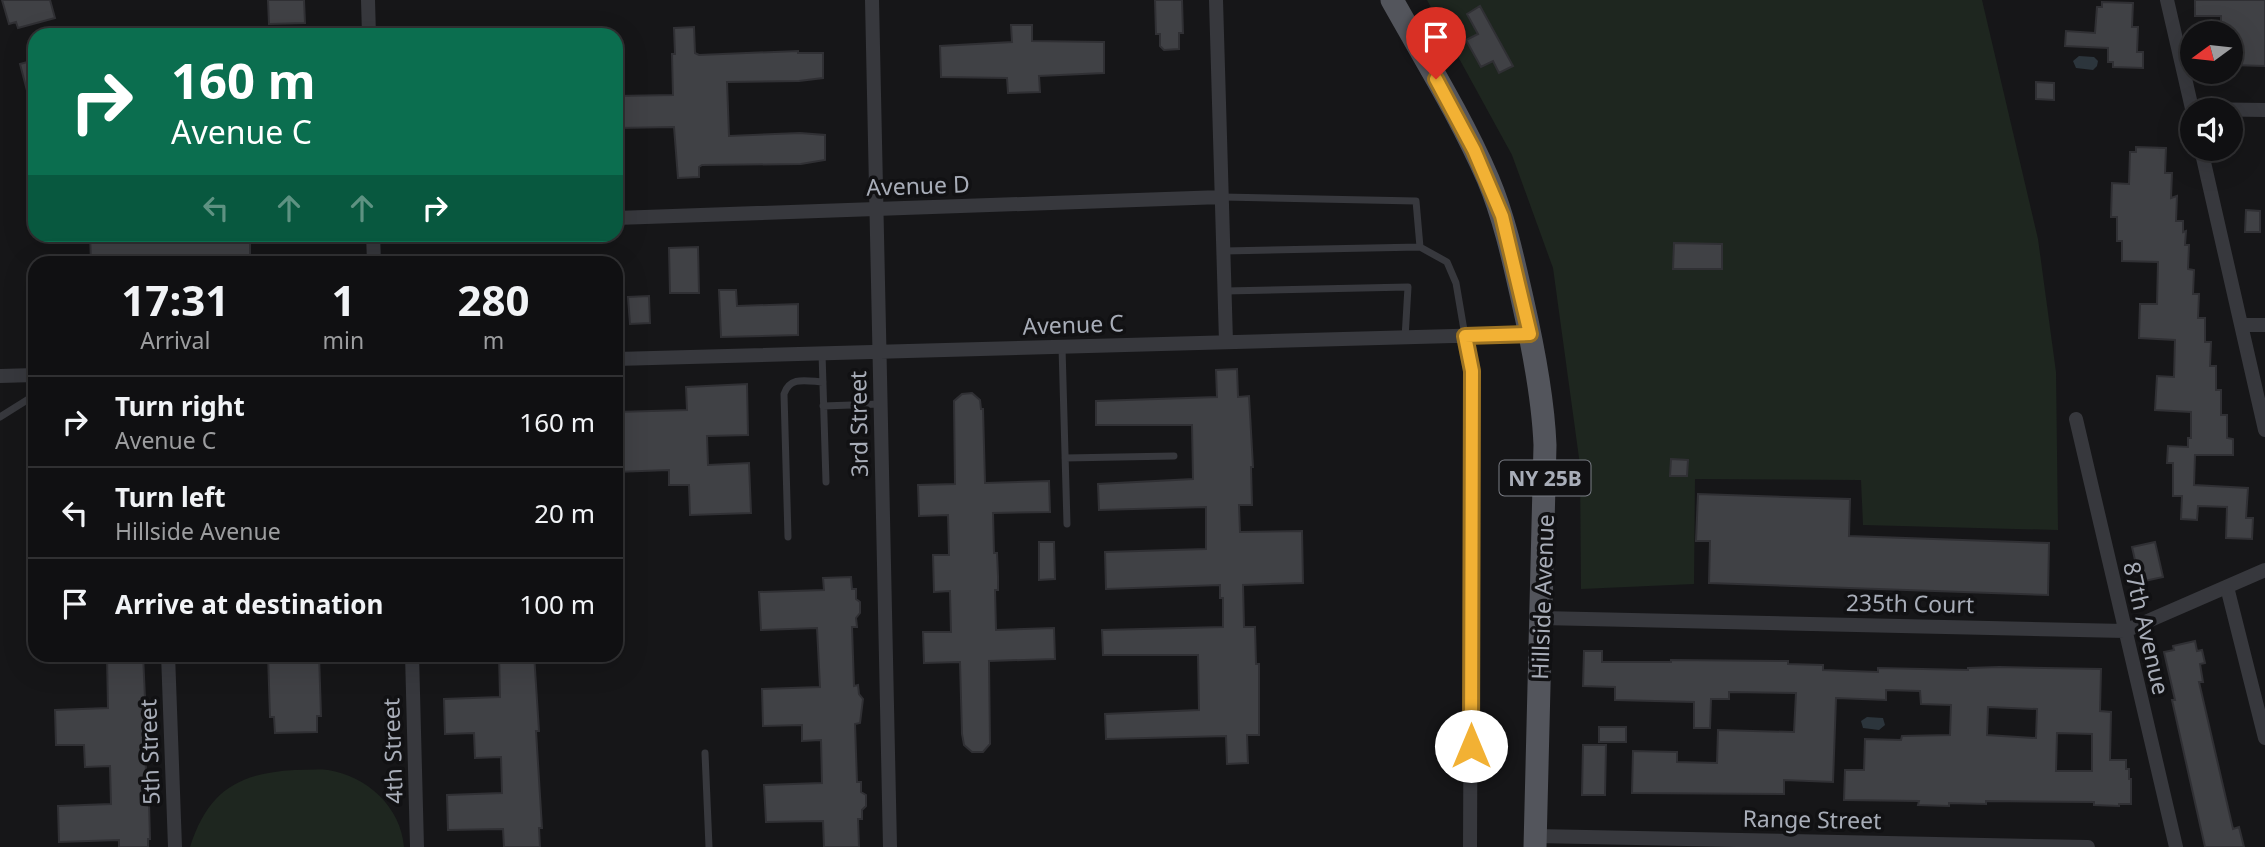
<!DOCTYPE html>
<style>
:root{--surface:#101012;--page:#19191b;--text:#f1f3f6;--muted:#9c9d9f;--line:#303032}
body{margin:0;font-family:"Noto Sans",sans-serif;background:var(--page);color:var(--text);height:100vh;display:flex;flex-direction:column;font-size:26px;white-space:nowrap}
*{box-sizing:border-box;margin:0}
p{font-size:23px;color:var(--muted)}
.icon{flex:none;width:38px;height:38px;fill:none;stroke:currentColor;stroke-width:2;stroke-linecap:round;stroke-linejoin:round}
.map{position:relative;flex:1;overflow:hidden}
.details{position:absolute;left:28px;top:256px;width:595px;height:406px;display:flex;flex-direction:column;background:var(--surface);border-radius:21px;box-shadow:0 7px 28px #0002,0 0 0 2px var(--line)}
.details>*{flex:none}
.hud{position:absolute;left:28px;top:28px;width:595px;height:214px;border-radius:21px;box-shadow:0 7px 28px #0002,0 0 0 2px var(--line);background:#0b6e4f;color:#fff;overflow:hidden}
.needle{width:46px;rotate:255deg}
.fabs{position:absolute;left:2180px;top:21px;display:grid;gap:14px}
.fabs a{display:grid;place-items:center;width:63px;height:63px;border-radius:50%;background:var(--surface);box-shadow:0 7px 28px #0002,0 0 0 2px var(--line);font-size:35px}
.pin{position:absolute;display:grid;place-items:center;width:60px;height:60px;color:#fff;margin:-72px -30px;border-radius:50% 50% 50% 0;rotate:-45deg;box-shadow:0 0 7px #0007}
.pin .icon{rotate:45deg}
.me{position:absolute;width:77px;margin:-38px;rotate:0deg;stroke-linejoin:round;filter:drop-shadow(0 0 5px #0008)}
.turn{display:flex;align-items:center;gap:24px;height:147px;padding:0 28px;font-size:32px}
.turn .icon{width:91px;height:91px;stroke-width:2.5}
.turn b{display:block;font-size:49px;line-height:60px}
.lanes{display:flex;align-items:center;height:66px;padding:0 28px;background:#0003;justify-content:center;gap:35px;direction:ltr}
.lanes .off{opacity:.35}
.eta{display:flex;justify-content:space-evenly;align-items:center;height:119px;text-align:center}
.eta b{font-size:42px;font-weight:700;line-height:49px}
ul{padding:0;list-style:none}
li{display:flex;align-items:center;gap:21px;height:91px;padding:0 28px;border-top:2px solid var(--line)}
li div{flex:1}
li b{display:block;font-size:26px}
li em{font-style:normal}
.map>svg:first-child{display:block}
.green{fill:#1e261f}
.water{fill:#2c353c}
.building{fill:#404145;stroke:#303034;stroke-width:2;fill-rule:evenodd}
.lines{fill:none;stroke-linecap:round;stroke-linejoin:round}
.service{stroke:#37383d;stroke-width:7}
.minor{stroke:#37383d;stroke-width:14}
.primary{stroke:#53555c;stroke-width:23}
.route-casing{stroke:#9d7322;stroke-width:18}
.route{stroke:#f2b134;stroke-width:12}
.labels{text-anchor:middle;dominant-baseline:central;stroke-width:7;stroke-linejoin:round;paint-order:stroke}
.shield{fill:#111113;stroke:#7b7e86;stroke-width:2}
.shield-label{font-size:21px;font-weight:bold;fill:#a8adb8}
.street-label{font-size:23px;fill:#a8adb8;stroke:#111113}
</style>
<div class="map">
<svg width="2265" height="847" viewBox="0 0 2265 847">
<rect width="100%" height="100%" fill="#161618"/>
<path class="green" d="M1427,0H1982L2038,239L2056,372L2058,530L1863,525L1861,480L1695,479L1694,584L1581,589L1580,465L1553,268L1512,155Z
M295,770C306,770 318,769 328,770C367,776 401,807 404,847H190C208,791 238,773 295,770Z"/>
<path class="water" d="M2079,56L2094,57L2098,61L2097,66L2093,70L2076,68L2073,61Z
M1867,717L1883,718L1885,725L1879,730L1863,728L1861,721Z"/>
<path class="building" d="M2,0H50L55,18L18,28L16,22L9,24Z
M268,0H304L305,23L269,24Z
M1155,0H1182L1183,33H1179V49L1164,50L1160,46V34H1156Z
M2195,0H2265V66L2231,65V33H2221V16H2195Z
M2102,2L2133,3L2132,27H2138L2137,52H2143V68L2113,67V62H2108V48L2065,46L2066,31L2095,33L2097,7H2102Z
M1480,6L1513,66L1499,73L1493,61L1481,67L1466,40L1478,34L1467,14Z
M1011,25H1032V41L1104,42V73L1039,76L1040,92L1008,93L1007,78L941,77L940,46L1012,42Z
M694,27L695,53L699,55L798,51V53H823V78L799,81L727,82L729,136L800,133L825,135V160L801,164L702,165L699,167V177L678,178L674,127L616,128V96L673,95L672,54H675L674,28Z
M35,60V102H30L20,64Z
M2036,82L2054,83V100L2036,99Z
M2136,147L2166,148L2165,173H2172L2171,198L2177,196L2176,221H2183V232L2186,231L2185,245H2189L2188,269L2194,270L2193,294H2199L2198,318H2205V342H2211L2210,366H2216V390H2221V415H2227V438L2233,439V455H2195L2194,485L2248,488L2246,518H2253L2252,539L2226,538L2227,507L2198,506L2197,520L2181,519L2182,496H2173V463H2167L2168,446L2188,447V438H2191V412L2155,410L2157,376L2174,377L2175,340L2139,338L2140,304H2157L2158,262L2122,261V241H2117V217H2111L2112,183L2129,184L2130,152H2136Z
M2246,210L2260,211V232H2245Z
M90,234H250V262H91Z
M1674,243L1722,244V269H1673Z
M698,247L699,293H670L669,248Z
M719,290H736L737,306L798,304V335L721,337Z
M649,296L650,323L630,324L628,297Z
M1237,369L1238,397L1249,396L1253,467H1251L1252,505H1239L1240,532L1302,531L1303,583L1243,585L1244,627H1255L1256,664H1259V735H1247L1248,763L1227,764L1226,736L1106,739L1105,714L1199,710L1198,655H1103L1102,630L1223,627V598H1220V585L1106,589L1105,552L1206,549V507L1099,510L1098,484L1193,479L1192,425H1096V401L1217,397L1216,370Z
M747,384L748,435L707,436L708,465L749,463L751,513L690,515L689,485H669V470L616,472V412L687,410L686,387Z
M972,393L980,400L981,409H983L985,483L1049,481L1050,512L993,513L994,553H997L998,576V590H995L996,630L1054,628L1055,659L989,661L990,744L983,752H972L964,745L962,734L960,662L924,663L923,632H951L950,591L934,592L933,555H949L948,515L919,516L918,485L955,484L954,401L962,394Z
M1671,459L1688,460L1687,476H1670Z
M1698,494L1850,499L1849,536L2049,543L2048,595L1709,583L1710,541H1696Z
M1039,542H1054L1055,579L1039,580Z
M2155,542L2163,577L2140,582L2132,547Z
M851,577L852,589H856V599L860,602V613L856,618L857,627H852L854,686L858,685L859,694L863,699L860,723L855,724L857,782H861V792L866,795V806L862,810V819H858L859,847H824L823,821L766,822L764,785L822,783L821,740L802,741V725L763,726L762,689L820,687L817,628L761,630L759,592L824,590L823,578Z
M2195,641L2197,651L2202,650L2205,663L2200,664L2203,682H2199L2233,829L2239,827L2244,847H2205L2172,700H2175L2164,652L2174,650L2173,646Z
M1584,651H1602V662H1671V660L1788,661V664L1823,665V670L1878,672V668L1968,670V668L1999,667L2101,669L2100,711L2111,712L2110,760H2126V769H2129V779H2131V804H2119V806L2094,805V802L1986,801V804L1949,803V806L1918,805L1919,801L1844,800L1845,770H1864L1865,739L1901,740L1902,736L1950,735L1951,705L1921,704L1920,691L1886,690V700L1836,698L1833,782L1784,780V794L1632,793L1633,751L1677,752V762L1717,763L1718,730L1794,732L1796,693L1729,692V699H1711L1710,728H1694V702L1615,700V687L1583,686ZM1988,707L2037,709L2036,738L1987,735ZM2057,733L2092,734V771H2056Z
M114,654H143L147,743H145L147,803H149L150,839H148V847H119V840L59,842L58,806L111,804L110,766L85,767L84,745H56L55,710L108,708L107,656Z
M268,654H319L321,716H317V732L275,733L274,717H270Z
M499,654H534L539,731H536L542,828H539L540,847H504L503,829L448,830L447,795L502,793L501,757L475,758L474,733L445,734L444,699L500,697Z
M1599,727H1626V742H1599Z
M1583,745H1606L1605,795H1582Z"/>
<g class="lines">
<path class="service" d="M1222,197L1416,201L1420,247
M1224,251L1420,247L1447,262L1456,283L1465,336
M1225,291L1408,287L1405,338
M1062,347L1067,524
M822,353L826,482
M823,406L880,404
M0,417L35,395
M1065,458L1174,456
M788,537L784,394C790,376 806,381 823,382
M705,753L709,847"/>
<path class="minor" d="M368,0L369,35
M872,0L890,847
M1216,0L1226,342
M2167,0L2193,113
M2192,109L2265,110
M2201,149L2265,430
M616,218L1222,197
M373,234L374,262
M2242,325H2265
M1465,336L1472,371L1470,847
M616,359L1530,334
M0,376L35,375
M2076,419L2176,847
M2227,587L2265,738
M1541,618L2125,631L2265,570
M168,654L175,847
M412,654L417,847
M1535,836L2088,847"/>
<path class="primary" d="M1392,0C1425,59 1461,117 1488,179C1504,217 1513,258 1522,298C1533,346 1543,396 1545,445L1535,847"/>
</g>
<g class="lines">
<g class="route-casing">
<path id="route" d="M1436,79L1474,150L1502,216L1530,334L1465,336L1472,371L1471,746"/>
</g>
<use href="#route" class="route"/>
</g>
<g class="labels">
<rect class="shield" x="1499.5" y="460.5" width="91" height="35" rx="5"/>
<g class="shield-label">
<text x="1545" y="478">NY 25B</text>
</g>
<g class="street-label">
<text transform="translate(918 185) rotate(-2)">Avenue D</text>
<text transform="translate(1073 324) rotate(-2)">Avenue C</text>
<text transform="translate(858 424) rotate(-91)">3rd Street</text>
<text transform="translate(1542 597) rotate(-88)">Hillside Avenue</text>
<text transform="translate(1910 603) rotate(1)">235th Court</text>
<text transform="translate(2147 628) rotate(77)">87th Avenue</text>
<text transform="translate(392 751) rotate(-92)">4th Street</text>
<text transform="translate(149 752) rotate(-92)">5th Street</text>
<text transform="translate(1812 819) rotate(1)">Range Street</text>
</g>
</g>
</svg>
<div class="fabs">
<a><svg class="needle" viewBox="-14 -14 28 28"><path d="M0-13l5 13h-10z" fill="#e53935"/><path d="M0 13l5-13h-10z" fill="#9c9d9f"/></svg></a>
<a><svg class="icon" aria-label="sound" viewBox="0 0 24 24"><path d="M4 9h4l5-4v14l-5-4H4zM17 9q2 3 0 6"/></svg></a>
</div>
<div class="pin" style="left:1436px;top:79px;background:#d93025"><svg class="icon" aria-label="arrive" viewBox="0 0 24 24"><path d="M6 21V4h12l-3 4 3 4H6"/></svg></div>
<svg class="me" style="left:1471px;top:746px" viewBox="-20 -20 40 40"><circle r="19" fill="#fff"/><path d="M0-13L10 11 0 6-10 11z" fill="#f2b134"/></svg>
<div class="hud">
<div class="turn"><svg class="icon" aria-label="right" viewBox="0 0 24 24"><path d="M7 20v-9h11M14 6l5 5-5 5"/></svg><div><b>160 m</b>Avenue C</div></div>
<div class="lanes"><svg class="icon off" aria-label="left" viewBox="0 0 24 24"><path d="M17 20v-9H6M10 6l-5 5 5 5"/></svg><svg class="icon off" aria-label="ahead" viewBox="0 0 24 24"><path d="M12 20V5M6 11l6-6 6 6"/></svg><svg class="icon off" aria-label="ahead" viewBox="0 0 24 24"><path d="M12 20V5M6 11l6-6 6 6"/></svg><svg class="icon" aria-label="right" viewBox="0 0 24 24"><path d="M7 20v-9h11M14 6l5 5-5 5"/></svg></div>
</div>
<section class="details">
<div class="eta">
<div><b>17:31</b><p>Arrival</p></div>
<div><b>1</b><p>min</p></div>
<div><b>280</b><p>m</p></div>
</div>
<ul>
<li><svg class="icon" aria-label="right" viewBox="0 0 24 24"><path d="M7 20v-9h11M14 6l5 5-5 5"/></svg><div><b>Turn right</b><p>Avenue C</p></div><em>160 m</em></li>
<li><svg class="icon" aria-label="left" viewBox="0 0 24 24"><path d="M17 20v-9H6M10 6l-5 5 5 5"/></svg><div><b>Turn left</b><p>Hillside Avenue</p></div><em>20 m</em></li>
<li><svg class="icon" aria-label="arrive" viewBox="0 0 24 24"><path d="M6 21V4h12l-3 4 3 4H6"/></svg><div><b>Arrive at destination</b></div><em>100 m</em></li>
</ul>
</section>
</div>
